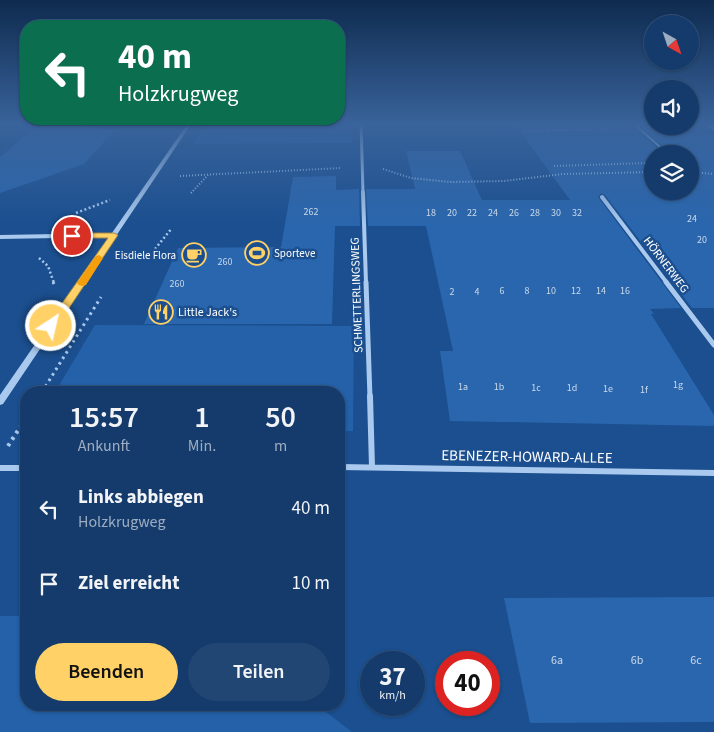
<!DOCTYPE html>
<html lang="de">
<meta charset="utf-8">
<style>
:root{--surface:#143b6b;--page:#214673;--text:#f1f3f6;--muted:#9dadc1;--line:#33557e;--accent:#ffd166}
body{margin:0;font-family:"Source Sans 3",sans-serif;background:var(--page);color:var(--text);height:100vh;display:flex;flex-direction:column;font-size:19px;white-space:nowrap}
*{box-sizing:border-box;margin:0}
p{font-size:16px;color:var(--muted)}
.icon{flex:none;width:28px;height:28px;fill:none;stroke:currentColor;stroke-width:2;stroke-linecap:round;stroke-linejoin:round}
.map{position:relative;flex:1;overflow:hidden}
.sheet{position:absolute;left:20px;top:386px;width:325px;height:325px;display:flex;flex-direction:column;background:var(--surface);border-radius:20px;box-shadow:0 1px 4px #0004,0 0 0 1px var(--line)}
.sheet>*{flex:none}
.guide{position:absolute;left:20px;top:20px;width:325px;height:105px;border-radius:20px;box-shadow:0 1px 4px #0004,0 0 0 1px var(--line);background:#0b6e4f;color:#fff;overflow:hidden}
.needle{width:32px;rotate:140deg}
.buttons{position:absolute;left:644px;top:15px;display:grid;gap:10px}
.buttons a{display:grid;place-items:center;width:55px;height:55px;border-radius:50%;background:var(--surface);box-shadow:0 1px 4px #0004,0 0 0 1px var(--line);font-size:25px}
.speed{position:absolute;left:360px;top:651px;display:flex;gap:10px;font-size:25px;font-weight:700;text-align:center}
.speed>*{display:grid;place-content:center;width:65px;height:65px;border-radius:50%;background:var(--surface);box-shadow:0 1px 4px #0004,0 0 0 1px var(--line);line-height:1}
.speed small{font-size:12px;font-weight:400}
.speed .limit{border:8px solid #d22;background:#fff;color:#111}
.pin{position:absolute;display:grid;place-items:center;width:42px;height:42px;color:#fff;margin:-21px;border:2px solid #fff;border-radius:50%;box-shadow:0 1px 5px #0007}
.me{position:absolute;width:55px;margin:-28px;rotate:35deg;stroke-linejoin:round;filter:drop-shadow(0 0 4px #0008)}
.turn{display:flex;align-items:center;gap:18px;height:105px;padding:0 15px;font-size:22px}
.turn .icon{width:65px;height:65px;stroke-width:2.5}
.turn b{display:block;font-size:35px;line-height:42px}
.eta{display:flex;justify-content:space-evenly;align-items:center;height:85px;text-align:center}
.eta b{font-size:30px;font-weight:600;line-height:35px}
.primary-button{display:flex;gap:10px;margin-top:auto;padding:10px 15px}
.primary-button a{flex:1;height:58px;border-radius:30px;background:var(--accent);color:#111;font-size:20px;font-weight:600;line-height:58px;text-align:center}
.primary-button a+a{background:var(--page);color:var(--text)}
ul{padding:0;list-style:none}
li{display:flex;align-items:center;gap:15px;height:75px;padding:0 15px}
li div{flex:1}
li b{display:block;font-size:19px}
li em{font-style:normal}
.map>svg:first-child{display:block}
.green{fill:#2461a8}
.building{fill:#2a66ad}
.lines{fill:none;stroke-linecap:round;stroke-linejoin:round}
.path-far3{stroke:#a9c9ee;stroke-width:2;stroke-dasharray:1 2;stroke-linecap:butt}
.path-far2{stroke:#a9c9ee;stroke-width:2.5;stroke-dasharray:2 2.5;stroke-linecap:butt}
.path-far1{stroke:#a9c9ee;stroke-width:3;stroke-dasharray:2.5 4;stroke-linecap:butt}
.path{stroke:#a9c9ee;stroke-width:4;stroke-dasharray:3 4.5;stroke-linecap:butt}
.service{stroke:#a9c9ee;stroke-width:2}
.minor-far3{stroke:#a9c9ee;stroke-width:3}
.minor-far2{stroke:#a9c9ee;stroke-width:4}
.minor-far1{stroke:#a9c9ee;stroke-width:5}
.minor{stroke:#a9c9ee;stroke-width:6}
.tertiary{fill:#a9c9ee;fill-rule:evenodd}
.route{fill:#ffd166;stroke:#a68842}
.slow{fill:#f59e0b}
.labels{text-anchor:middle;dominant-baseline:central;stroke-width:5;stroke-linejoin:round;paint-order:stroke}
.number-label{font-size:10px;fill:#cad9ea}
.far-poi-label{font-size:11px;fill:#fff;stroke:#1b4f8f;text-anchor:start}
.street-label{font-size:12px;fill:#fff;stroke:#1b4f8f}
.poi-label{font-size:12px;fill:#fff;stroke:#1b4f8f;text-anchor:start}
.near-number-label{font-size:12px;fill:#cad9ea}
.near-street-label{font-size:15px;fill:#fff;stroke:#1b4f8f}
</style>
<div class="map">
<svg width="714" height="732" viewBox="0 0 714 732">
<rect width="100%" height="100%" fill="#1b4f8f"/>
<path class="green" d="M207,123H352V143L193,144Z
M95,325L354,326L353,431H339V392H55Z
M0,616H26V705H317L352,732H0Z"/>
<path class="building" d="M514,123H630L663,154H652V191H690V154H671L637,123H652V126H665L674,134L714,133V308H692L605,195L601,193L598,197L681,308L650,309L654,314H651L714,415V426L450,421L440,351H453L426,226H368L366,189H415L406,151H460L482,200H570Z
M38,125H83L80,127L116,129L84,164L0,193V157Z
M336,176V190L359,189L360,226H335L332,324H144L178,248L281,247L293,177Z
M714,597V722L530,723L504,598Z"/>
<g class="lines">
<path class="path-far3" d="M525,131L614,129
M554,166L647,163
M383,169L411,178L450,182L504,181L563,174L652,172
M690,172L714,174
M180,176L341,168
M191,193L208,175"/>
<path class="path-far2" d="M76,213L110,200
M155,249L172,228
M39,258L48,266L54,283"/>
<path class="path-far1" d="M53,282L54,284
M42,392L101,297"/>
<path class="path" d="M8,446L26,418"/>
<path class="service" d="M633,123L668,154"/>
<path class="minor-far3" d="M361,123L363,193
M705,123L714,129"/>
<path class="minor-far2" d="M363,192L366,283
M602,197L667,283
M0,237L114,235"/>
<path class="minor-far1" d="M366,282L370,398
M666,282L714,345"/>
<path class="minor" d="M370,396L372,467
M339,467L714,473
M0,468H26"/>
<path class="tertiary" d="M188,123H192L3,404L0,405V395Z"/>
</g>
<linearGradient id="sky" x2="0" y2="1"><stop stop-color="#0f2b4f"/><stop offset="0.55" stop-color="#39639b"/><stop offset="1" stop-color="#39639b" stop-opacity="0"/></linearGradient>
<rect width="714" height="225" fill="url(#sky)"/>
<path class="route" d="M72,233H114L118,235L55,329H51L46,326L108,238H69V234Z"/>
<path class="slow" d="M99,255L103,258L86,285L82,286L79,285L77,283L96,256Z"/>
<defs>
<g id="stadium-ring" transform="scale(1.25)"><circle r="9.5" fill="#1b4f8f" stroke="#ffd166" stroke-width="1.5"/><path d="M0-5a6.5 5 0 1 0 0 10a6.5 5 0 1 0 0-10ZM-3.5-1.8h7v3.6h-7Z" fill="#ffd166"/></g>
<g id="cafe-ring" transform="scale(1.25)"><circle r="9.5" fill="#1b4f8f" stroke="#ffd166" stroke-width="1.5"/><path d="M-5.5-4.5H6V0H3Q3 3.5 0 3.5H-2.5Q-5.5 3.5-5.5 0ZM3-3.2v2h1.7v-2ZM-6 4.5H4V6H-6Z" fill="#ffd166"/></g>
<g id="restaurant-ring" transform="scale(1.25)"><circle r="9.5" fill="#1b4f8f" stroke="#ffd166" stroke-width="1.5"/><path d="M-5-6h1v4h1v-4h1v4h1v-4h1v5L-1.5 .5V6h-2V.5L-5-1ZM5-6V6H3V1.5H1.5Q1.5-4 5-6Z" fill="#ffd166"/></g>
</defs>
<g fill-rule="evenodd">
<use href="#stadium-ring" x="257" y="253"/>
<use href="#cafe-ring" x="194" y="255"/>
<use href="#restaurant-ring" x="161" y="312"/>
</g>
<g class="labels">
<g class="number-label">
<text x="311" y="212">262</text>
<text x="431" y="213">18</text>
<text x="452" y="213">20</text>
<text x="472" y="213">22</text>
<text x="493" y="213">24</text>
<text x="514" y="213">26</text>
<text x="535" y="213">28</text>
<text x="556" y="213">30</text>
<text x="577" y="213">32</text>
<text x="692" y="219">24</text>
<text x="702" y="240">20</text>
<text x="225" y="262">260</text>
<text x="177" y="284">260</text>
<text x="502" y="291">6</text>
<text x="527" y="291">8</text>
<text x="551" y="291">10</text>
<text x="576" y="291">12</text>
<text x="601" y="291">14</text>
<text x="625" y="291">16</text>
<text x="452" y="292">2</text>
<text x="477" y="292">4</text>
<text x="678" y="385">1g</text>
<text x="463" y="387">1a</text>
<text x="499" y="387">1b</text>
<text x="536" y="388">1c</text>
<text x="572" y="388">1d</text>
<text x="608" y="389">1e</text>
<text x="644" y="390">1f</text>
</g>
<g class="far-poi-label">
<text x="274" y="253">Sporteve</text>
<text x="176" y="255" text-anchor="end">Eisdiele Flora</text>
</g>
<g class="street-label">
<text transform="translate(666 265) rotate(53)">HÖRNERWEG</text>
<text transform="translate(357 295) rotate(-92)">SCHMETTERLINGSWEG</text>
</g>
<g class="poi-label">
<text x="178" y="312">Little Jack's</text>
</g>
<g class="near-number-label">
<text x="557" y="660">6a</text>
<text x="637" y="660">6b</text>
<text x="696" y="660">6c</text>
</g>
<g class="near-street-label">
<text transform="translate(527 457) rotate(1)">EBENEZER-HOWARD-ALLEE</text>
</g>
</g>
</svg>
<div class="buttons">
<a><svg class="needle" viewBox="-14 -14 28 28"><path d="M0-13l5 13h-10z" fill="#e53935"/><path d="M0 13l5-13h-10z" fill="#9dadc1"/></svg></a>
<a><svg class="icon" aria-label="sound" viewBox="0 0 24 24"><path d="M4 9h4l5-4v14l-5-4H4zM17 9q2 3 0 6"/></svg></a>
<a><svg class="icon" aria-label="layers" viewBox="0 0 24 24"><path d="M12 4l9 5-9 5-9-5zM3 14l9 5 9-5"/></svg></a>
</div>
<div class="speed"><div>37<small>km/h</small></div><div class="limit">40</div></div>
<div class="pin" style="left:72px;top:236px;background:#d93025"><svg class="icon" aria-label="arrive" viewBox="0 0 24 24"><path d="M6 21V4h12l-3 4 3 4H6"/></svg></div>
<svg class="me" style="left:51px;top:326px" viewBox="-20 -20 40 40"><circle r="17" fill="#ffd166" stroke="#fff" stroke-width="3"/><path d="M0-11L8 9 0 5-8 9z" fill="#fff"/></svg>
<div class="guide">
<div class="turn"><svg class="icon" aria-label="left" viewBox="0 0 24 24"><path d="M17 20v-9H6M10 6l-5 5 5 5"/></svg><div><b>40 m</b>Holzkrugweg</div></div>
</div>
<section class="sheet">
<div class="eta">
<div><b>15:57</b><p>Ankunft</p></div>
<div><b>1</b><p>Min.</p></div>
<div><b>50</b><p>m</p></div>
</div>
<ul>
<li><svg class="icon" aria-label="left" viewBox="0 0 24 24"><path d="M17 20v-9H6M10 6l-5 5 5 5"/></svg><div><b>Links abbiegen</b><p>Holzkrugweg</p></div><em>40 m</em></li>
<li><svg class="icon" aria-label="arrive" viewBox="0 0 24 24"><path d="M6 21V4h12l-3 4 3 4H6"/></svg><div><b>Ziel erreicht</b></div><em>10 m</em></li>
</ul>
<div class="primary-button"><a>Beenden</a><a>Teilen</a></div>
</section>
</div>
